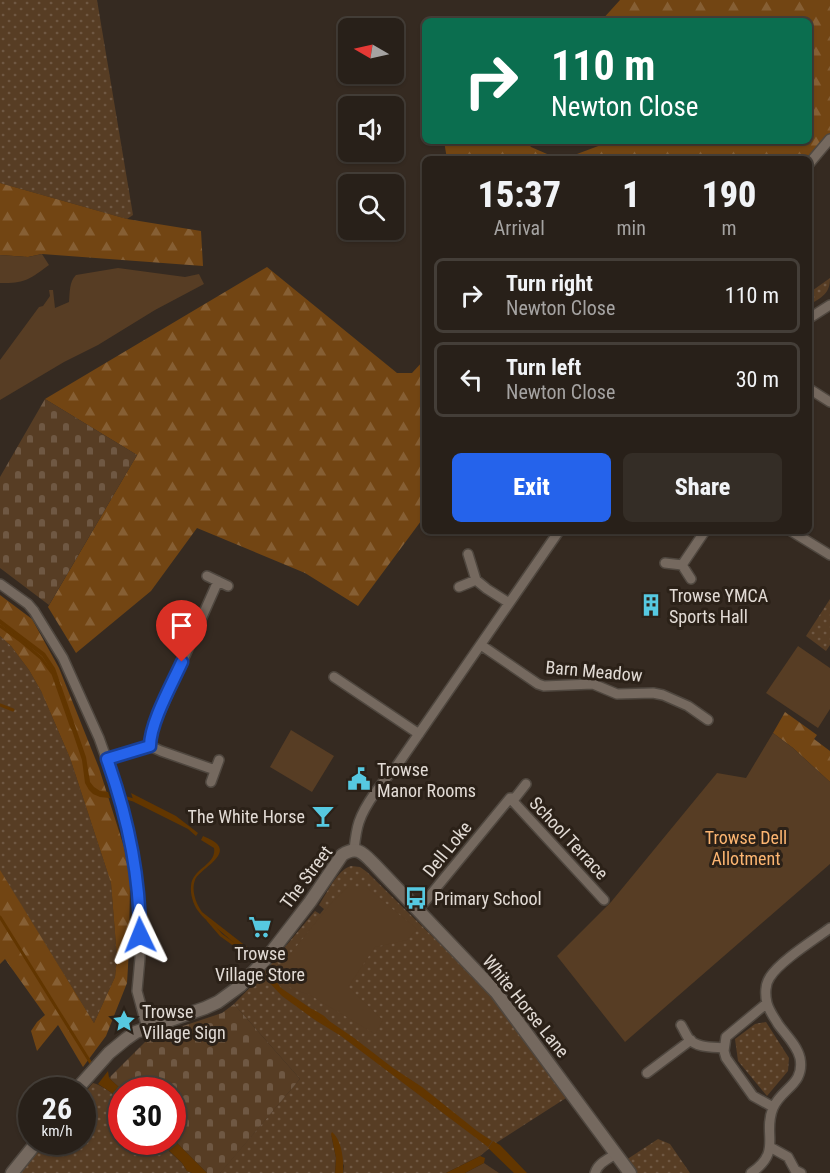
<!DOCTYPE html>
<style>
:root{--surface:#282019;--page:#342d26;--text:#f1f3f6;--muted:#a5a3a2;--line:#443e38;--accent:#2563eb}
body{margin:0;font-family:"Roboto Condensed",sans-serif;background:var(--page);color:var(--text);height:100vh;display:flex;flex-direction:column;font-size:22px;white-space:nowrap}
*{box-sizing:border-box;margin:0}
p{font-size:20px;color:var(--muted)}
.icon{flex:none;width:33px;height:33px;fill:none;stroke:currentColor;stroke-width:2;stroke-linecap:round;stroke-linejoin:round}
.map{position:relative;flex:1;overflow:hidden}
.panel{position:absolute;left:422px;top:156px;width:390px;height:378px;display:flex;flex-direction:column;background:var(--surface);border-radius:9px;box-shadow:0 2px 4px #0004,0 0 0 2px var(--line)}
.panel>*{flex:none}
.banner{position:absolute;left:422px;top:18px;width:390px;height:126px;border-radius:9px;box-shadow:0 2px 4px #0004,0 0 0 2px var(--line);background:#0b6e4f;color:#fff;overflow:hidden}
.needle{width:39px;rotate:279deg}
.fabs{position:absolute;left:338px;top:18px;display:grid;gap:12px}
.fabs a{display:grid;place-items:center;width:66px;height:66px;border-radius:9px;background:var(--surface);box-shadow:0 2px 4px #0004,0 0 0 2px var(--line);font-size:30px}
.speed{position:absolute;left:18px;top:1077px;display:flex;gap:12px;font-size:30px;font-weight:700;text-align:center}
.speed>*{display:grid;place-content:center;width:78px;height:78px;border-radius:50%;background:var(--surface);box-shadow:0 2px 4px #0004,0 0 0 2px var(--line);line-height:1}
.speed small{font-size:15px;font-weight:400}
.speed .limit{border:9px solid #d22;background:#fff;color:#111}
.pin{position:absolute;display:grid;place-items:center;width:51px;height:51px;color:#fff;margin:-62px -26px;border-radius:50% 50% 50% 0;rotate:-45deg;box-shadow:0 0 6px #0007}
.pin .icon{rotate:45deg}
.me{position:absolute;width:66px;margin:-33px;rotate:358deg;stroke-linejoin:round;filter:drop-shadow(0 0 4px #0008)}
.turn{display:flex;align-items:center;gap:21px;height:126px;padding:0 30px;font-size:27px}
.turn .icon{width:78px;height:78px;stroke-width:2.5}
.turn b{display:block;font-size:42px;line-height:51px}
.eta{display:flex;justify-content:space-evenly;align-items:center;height:102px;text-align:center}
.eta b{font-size:36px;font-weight:800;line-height:42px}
.cta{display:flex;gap:12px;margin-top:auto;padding:12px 30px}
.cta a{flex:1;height:69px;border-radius:9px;background:var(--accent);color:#fff;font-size:24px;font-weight:800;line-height:69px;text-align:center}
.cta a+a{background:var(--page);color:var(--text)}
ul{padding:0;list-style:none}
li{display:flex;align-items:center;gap:18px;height:75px;margin:0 12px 9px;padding:0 18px;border:3px solid var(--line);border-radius:9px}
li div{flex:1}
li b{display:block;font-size:22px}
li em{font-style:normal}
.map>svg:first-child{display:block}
.grass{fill:url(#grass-dots)}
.forest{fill:url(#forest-firs)}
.cemetery{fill:url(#cemetery-stones)}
.green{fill:#573d24}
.water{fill:#623600}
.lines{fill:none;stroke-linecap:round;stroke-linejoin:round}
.stream{stroke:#623600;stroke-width:3}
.minor-casing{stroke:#4f473f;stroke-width:12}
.tertiary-casing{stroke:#4f473f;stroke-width:15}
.minor{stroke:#75695f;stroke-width:9}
.tertiary{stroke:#75695f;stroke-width:12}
.route-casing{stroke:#184099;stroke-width:15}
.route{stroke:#2563eb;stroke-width:10}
.labels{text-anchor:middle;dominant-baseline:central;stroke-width:6;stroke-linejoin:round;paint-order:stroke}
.poi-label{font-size:18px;fill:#e2dbd5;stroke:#2b2118;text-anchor:start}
.street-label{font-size:18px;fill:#e2dbd5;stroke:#2b2118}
.park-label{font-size:18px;fill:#fcb571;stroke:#2b2118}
</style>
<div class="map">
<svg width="830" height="1173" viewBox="0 0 830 1173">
<defs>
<pattern id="grass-dots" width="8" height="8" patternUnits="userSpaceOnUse" patternTransform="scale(1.5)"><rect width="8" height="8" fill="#573d24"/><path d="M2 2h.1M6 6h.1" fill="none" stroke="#6f5843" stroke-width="1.8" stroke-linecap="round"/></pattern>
<pattern id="forest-firs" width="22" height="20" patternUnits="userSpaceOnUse" patternTransform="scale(1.5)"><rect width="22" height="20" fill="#724513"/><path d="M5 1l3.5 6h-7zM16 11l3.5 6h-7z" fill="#865f34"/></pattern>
<pattern id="cemetery-stones" width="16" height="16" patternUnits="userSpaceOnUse" patternTransform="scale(1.5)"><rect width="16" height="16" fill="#573d24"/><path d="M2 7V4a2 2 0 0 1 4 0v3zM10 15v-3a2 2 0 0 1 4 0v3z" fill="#6f5843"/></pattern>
</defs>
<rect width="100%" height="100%" fill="#352a21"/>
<path class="grass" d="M0,0H97L133,215L127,219L0,183Z
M830,278C830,294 822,297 809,305V293Z
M830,599V645L826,651L806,636Z
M0,636L11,646L29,670L41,691L70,758L111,883L117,958L115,977L94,1023L0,871Z
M351,866L360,867L367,872L492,995L550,1072L566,1098L496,1143L480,1156L446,1173H343L344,1166L331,1134L336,1158L335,1173H220L300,1079L234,1004L260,977L315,911L320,914L324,909L319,905C327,893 337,870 351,866Z
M766,1022L789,1058L788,1071L767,1096L738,1061L735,1039L755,1024Z
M93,1083C101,1085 116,1095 121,1101L122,1142H159L182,1163L187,1171L192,1173H21L43,1142H82L83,1134L97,1119L88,1113L83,1118V1095Z
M658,1139L670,1144L690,1173H636L626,1160Z"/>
<path class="forest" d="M620,0H830V133L805,159H684L682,157L680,159H447L444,141H526L531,147L554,157L577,154L601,145L603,141H808V21H601Z
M0,183L127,219L201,231L203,266L42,254L28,257L0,255Z
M267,267L397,373H412L424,360V517L358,606L305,573L197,528L151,591L76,653L48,607L137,455L45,399Z
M0,595L32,619L59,668L99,768L124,847L130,879L129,950L127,983L106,1036L83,1067L58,1025L37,1051L31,1031L37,1022L45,1015L5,959L0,964V870L94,1023L115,977L117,958L111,883L70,758L41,691L29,670L11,646L0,636Z
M785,712L817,735L814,739L830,751V782L793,748L773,733Z"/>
<path class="cemetery" d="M45,399L137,455L49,605L0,568V477Z
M234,1004L300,1079L223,1170L220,1173H207L173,1139L172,1090H122L109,1078L150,1037L222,1013Z"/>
<path class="green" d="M42,254L49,265C30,279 24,284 0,283V255L28,257Z
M118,268L185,277L199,274L204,284L155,310L98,345L64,362L0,400V360L39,307L43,306L50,296L49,290H53L55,308L69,302C70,292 69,282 76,275Z
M798,646L830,668V709L818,728L766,693Z
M291,730L334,756L312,792L270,767Z
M773,733L793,748L830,782V864L625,1042L557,956L611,902L717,773L746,778Z
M348,887H366L417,929L407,940L375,947L348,987L383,1020L375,1034L310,995L295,990L281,983L275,973L333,901Z
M484,1163L499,1173H465Z"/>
<path class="water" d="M0,619L45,653L55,668L86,757L90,782L94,787L100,791L108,792L110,798L100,797L93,794L89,790L85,783L82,760L52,671L42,656L0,624Z
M131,793L176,816L198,833L196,836L188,829L134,802Z
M203,836C207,838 213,840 216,843C231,856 198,870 195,880C191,891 196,903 202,912L256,954L251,960C240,947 226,936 213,925C208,921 202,917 199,912C194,906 190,895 191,886C192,868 217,865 214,848L201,840Z
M270,973L281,988L354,1038L393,1068L422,1087L477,1131L492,1141L488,1147L341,1036L315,1020L282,996L265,978Z
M108,1071L109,1078L122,1090L121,1101L118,1097L98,1084Z
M332,1132C342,1140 344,1161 343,1173H335L336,1158L331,1134Z
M173,1139L207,1173H192L187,1171L182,1163L160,1142H172Z
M493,1141L500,1145L527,1173H514L488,1148Z
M480,1156L485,1158L484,1163L465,1173H446Z"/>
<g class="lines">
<path class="stream" d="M0,626L22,642L41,658L53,674L72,728
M0,705L13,710
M123,797L137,801
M0,917L92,1065
M208,920L221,935L246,953
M313,1011L323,1017L327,1021"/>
<g class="minor-casing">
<path id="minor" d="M808,165L830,139
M808,319L830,305
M808,388L830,402
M791,531L830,555
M468,554L476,580L487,589L509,603
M665,563L682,565L705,531
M682,565L691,579
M207,576L228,586
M0,584L28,604L34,611L63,658L99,738L119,794L133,856L140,911V958L137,991L147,1028
M459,587L476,580
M481,645L538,684L544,686L593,684L617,694L653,693L663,695L688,706L708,720
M334,677L419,734
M150,746V737L155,723L218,581
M107,759L150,746L161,751L215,770
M211,782L219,760
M510,798L604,900
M354,850C355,841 356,831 359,822C365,804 383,781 396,767L559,531
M418,910L510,798H515L526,784
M767,1003L726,1037L724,1051L726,1058L753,1096L773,1107
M681,1025C684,1030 686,1035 689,1039C697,1048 713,1047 724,1048
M647,1073L691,1040
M770,1147L788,1157L795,1170L801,1173
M595,1173C598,1163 608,1159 616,1154
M751,1173C783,1151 762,1135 773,1108C781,1088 805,1085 800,1058C797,1045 785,1034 778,1024C774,1017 769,1011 767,1003C765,995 765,984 770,977C780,961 814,940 830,928"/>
</g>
<g class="tertiary-casing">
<path id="tertiary" d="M76,1090L109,1053L126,1039L136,1032L205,1008L218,1002L240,986L266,959L310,902L342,855C357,845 363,853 374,864L496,992L630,1173
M12,1173L37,1142"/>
</g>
<use href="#minor" class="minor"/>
<use href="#tertiary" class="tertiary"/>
</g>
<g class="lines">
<g class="route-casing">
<path id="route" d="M140,935C140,875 127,815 107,759L150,746C150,723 172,684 182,662"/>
</g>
<use href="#route" class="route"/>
</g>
<defs>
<g id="building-bare" transform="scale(1.8)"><path d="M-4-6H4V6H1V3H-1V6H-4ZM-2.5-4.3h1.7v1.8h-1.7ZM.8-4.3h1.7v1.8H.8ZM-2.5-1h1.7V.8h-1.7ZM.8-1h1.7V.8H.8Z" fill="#56c9e1" stroke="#2b2118" stroke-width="2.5" paint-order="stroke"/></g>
<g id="civic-bare" transform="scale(1.8)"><path d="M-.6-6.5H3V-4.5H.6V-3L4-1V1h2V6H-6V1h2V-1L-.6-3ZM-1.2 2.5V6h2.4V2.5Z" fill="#56c9e1" stroke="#2b2118" stroke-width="2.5" paint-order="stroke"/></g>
<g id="bar-bare" transform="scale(1.8)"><path d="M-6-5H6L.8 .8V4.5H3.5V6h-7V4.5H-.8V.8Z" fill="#56c9e1" stroke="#2b2118" stroke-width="2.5" paint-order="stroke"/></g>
<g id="bus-bare" transform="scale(1.8)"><path d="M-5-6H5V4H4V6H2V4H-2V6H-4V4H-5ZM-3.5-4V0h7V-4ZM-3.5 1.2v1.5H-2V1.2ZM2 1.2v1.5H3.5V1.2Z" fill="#56c9e1" stroke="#2b2118" stroke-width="2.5" paint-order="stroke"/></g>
<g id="supermarket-bare" transform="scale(1.8)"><path d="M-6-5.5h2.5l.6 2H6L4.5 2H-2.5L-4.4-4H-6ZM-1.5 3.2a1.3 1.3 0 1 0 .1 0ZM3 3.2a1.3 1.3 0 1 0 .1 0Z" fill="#56c9e1" stroke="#2b2118" stroke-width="2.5" paint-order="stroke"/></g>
<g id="sight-bare" transform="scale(1.8)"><path d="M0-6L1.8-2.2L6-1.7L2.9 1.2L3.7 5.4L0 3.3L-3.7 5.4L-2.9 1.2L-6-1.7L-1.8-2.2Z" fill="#56c9e1" stroke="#2b2118" stroke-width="2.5" paint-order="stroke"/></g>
</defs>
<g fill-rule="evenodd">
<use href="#building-bare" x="651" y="605"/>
<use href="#civic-bare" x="359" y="779"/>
<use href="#bar-bare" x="323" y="816"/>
<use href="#bus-bare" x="416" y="898"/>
<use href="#supermarket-bare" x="260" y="927"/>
<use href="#sight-bare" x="124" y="1021"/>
</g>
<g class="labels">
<g class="poi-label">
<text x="669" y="595">Trowse YMCA<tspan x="669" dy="21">Sports Hall</tspan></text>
<text x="377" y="769">Trowse<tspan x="377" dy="21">Manor Rooms</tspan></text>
<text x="305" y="816" text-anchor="end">The White Horse</text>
<text x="434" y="898">Primary School</text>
<text x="260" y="953" text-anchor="middle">Trowse<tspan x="260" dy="21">Village Store</tspan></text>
<text x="142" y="1011">Trowse<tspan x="142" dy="21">Village Sign</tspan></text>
</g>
<g class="street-label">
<text transform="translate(594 671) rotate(5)">Barn Meadow</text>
<text transform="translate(569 838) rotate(47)">School Terrace</text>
<text transform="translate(447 849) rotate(-51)">Dell Loke</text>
<text transform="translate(306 877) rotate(-53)">The Street</text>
<text transform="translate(526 1006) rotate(51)">White Horse Lane</text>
</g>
<g class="park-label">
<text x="746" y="837">Trowse Dell<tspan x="746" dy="21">Allotment</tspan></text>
</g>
</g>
</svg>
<div class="fabs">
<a><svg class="needle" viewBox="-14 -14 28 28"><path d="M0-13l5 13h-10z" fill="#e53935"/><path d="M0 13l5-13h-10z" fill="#a5a3a2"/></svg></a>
<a><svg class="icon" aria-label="sound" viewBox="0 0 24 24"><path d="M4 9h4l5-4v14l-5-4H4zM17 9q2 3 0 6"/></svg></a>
<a><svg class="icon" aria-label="search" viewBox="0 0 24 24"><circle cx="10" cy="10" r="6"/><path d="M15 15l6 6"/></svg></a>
</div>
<div class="speed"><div>26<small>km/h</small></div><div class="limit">30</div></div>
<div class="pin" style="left:182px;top:662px;background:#d93025"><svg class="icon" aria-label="arrive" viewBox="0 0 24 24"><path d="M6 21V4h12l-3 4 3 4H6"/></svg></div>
<svg class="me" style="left:140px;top:935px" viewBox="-20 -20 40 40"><path d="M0-17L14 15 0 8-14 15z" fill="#2563eb" stroke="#fff" stroke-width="4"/></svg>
<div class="banner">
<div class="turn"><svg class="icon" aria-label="right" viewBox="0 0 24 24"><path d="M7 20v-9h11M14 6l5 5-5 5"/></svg><div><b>110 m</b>Newton Close</div></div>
</div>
<section class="panel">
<div class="eta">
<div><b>15:37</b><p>Arrival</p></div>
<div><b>1</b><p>min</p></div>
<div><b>190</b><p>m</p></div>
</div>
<ul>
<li><svg class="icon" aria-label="right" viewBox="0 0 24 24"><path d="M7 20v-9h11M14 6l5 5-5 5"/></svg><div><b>Turn right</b><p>Newton Close</p></div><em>110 m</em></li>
<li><svg class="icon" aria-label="left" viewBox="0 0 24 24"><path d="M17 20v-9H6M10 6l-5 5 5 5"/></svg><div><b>Turn left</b><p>Newton Close</p></div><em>30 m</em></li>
</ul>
<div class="cta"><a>Exit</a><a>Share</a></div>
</section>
</div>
